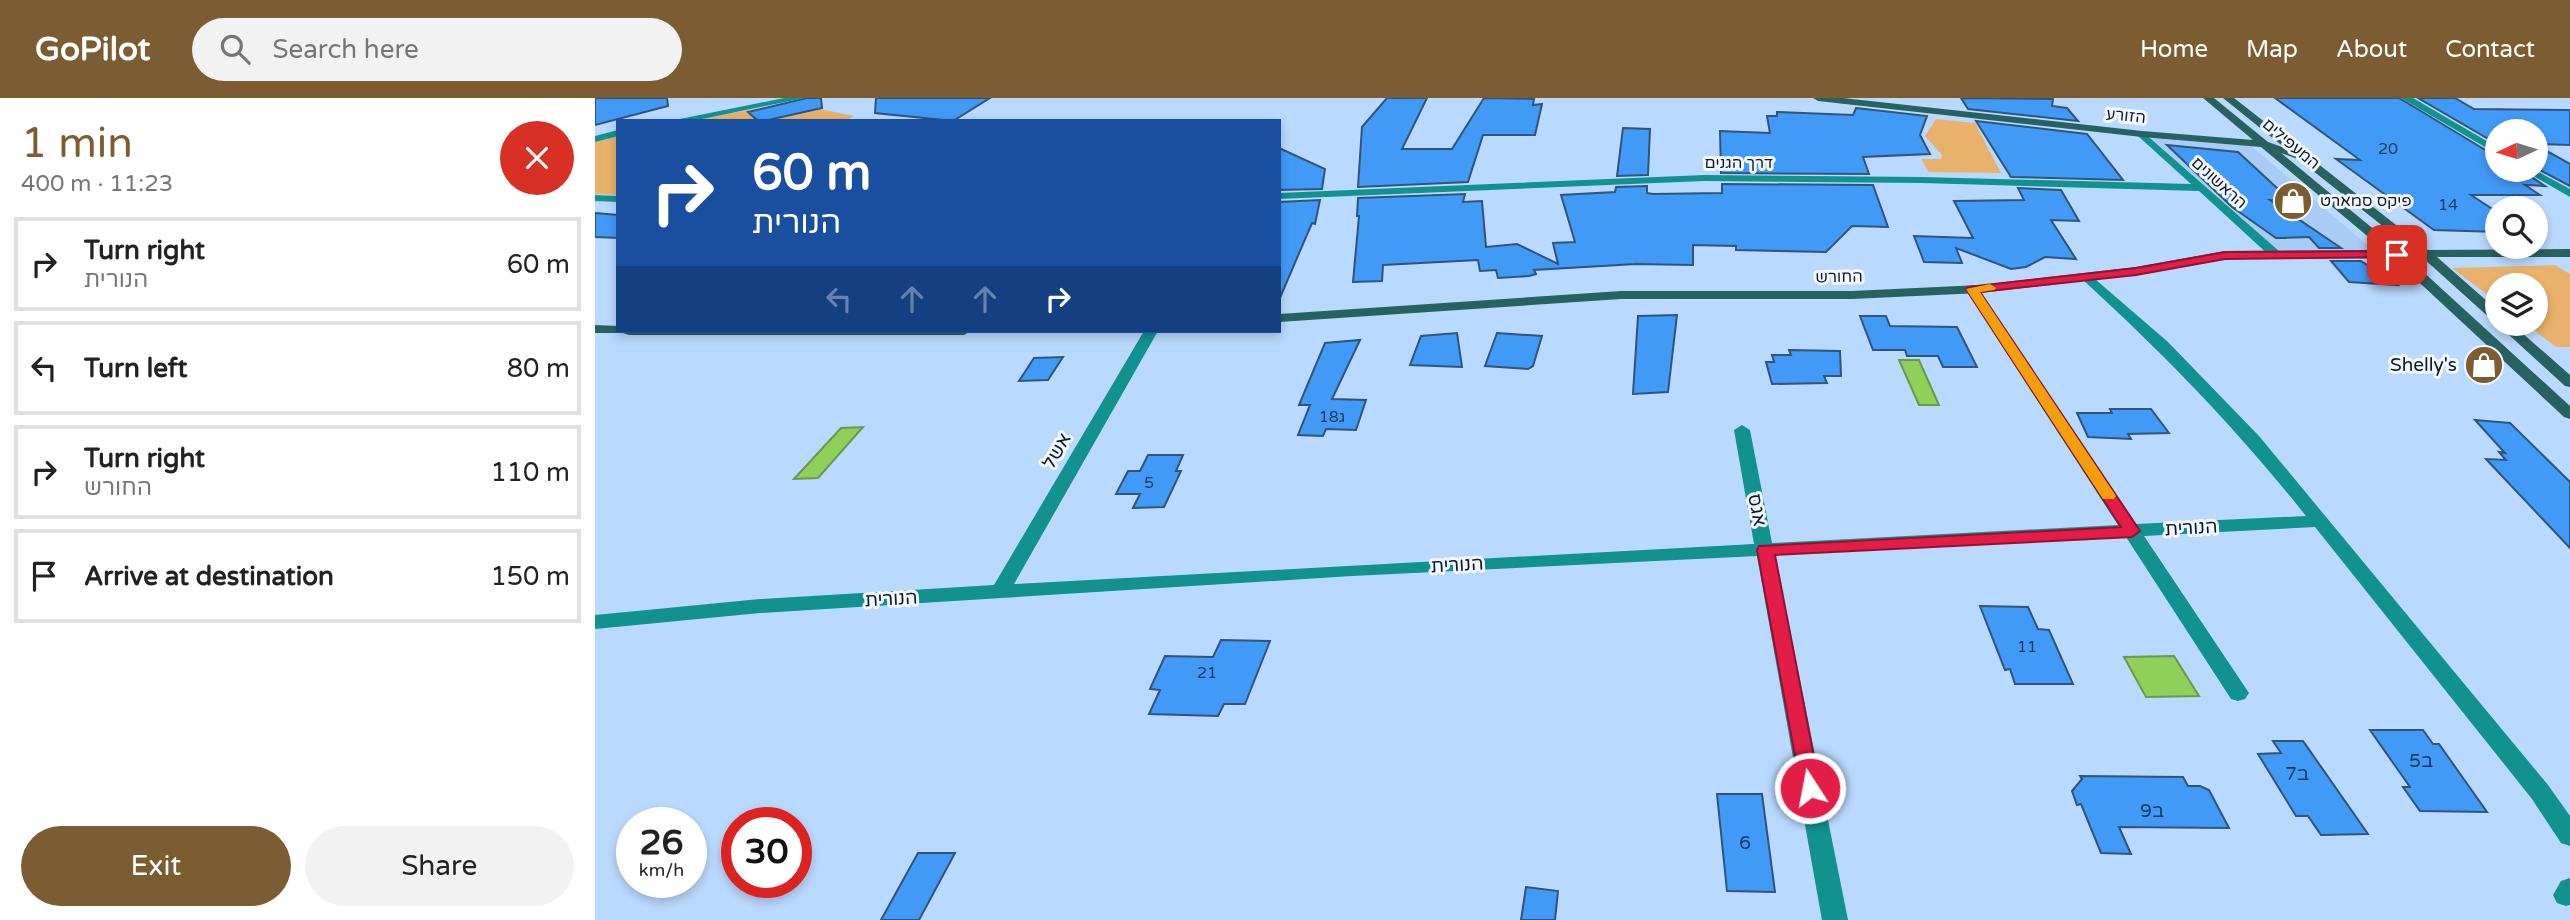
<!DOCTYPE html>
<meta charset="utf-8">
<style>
:root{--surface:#fff;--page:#f2f2f2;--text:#222;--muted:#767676;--line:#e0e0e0;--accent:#7c5c31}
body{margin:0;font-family:"Varela Round",Heebo,sans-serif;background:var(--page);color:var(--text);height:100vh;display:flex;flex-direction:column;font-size:26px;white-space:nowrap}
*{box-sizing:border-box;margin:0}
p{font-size:23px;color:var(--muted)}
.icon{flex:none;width:38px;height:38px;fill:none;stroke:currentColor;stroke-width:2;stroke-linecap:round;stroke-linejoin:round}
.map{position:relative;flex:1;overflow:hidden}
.drawer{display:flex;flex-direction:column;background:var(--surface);width:595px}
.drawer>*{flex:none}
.banner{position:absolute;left:21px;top:21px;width:665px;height:214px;border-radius:0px;box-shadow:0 4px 10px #0003;background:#1a4fa0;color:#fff;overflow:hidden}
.needle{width:46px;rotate:266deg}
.buttons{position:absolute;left:1890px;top:21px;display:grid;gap:14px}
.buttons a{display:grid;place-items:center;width:63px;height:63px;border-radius:50%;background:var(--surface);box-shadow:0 4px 10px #0003;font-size:35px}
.speed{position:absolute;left:21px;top:709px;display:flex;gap:14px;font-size:35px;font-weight:700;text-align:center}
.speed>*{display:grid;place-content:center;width:91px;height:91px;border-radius:50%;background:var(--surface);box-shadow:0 4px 10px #0003;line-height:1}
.speed small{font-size:18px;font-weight:400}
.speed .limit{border:10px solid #d22;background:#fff;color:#111}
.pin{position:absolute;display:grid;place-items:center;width:60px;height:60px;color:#fff;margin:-30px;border-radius:14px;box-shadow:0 4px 10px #0006}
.me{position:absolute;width:77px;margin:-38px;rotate:349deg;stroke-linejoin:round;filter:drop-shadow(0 0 5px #0008)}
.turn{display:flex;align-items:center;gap:24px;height:147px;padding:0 21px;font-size:32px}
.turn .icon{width:91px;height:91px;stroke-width:2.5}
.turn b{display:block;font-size:49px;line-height:60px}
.lanes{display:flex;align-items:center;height:66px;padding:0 21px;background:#0003;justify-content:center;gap:35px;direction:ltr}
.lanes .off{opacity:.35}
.round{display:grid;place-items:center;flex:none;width:74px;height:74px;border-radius:37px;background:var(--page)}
.overview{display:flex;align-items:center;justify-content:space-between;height:119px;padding:0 21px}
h1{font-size:42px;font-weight:600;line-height:52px;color:var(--accent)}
.cta{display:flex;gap:14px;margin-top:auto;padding:14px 21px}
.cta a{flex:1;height:80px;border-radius:42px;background:var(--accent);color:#fff;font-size:28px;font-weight:600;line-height:80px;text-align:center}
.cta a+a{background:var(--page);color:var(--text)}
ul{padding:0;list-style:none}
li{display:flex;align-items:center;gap:21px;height:94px;margin:0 14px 10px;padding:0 7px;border:4px solid var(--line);border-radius:0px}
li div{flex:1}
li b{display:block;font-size:26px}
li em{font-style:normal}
header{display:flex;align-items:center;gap:42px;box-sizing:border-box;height:98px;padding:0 35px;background:var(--accent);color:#fff}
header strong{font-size:33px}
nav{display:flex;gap:38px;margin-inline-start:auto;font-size:24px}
.search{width:490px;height:63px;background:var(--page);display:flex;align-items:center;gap:18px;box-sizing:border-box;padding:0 24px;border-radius:38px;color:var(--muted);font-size:26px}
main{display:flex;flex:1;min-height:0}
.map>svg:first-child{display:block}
.built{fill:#a8ccf4}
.green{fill:#e8b26c}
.water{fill:#91cf5b;stroke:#69994d;stroke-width:2}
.building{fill:#429af7;stroke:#31547b;stroke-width:2}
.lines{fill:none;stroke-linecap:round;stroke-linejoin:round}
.street{fill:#11928f;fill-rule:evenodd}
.secondary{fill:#276260;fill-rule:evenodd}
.route{fill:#e11d48;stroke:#92132f;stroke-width:2}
.slow{fill:#f59e0b}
.labels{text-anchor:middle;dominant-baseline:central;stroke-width:6;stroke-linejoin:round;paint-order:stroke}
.far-street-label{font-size:16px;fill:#0c1a2b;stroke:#f3f7fc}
.number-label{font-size:16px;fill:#1a3a5e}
.far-poi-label{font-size:16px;fill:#0c1a2b;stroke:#f3f7fc;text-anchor:start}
.poi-label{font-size:19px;fill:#0c1a2b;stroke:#f3f7fc;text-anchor:end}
.street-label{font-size:19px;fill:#0c1a2b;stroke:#f3f7fc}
.near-number-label{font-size:19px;fill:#1a3a5e}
</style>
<header>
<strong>GoPilot</strong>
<div class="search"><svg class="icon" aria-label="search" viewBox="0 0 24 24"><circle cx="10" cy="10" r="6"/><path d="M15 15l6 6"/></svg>Search here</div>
<nav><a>Home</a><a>Map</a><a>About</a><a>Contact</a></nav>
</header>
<main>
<section class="drawer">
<div class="overview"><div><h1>1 min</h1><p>400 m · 11:23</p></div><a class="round" style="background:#d93025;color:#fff"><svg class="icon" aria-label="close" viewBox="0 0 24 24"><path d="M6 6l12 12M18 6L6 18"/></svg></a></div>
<ul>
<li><svg class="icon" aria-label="right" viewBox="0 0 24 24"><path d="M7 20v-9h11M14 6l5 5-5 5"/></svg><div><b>Turn right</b><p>הנורית</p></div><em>60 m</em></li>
<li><svg class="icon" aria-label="left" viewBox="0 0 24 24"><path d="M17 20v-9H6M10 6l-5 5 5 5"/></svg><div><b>Turn left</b></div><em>80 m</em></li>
<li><svg class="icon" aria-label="right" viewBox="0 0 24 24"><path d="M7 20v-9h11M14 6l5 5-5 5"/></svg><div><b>Turn right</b><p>החורש</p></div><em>110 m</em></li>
<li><svg class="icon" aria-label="arrive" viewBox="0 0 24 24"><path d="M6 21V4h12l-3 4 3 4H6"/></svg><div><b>Arrive at destination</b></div><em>150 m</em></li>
</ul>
<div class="cta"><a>Exit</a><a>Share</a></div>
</section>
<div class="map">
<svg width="1975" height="822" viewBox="0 0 1975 822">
<rect width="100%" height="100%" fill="#bad9fe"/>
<path class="built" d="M1555,39L1654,46L1778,152H1683Z"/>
<path class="green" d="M196,5L259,18L251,23H89Z
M1341,21L1380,25L1406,75L1334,74L1326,61H1346L1347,57L1330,38Z
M23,37V97L0,96V43Z
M1960,167L1975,176V249H1961L1931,226H1941V187H1902V204L1857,170Z"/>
<path class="water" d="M1304,262H1324L1344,307H1324Z
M268,329L223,380L199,381L246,330Z
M1579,558L1604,598L1551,599L1529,559Z"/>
<path class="building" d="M0,0H72L73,8L0,27Z
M212,0H226L227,10L169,23H163L153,14Z
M281,0H395L358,23L280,15Z
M792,0H832L807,51H857L889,0L939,1L938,7L947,6L940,37H888L873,84L763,89L767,29Z
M1366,0L1458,1L1457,8L1472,10L1483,23L1373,11Z
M1680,0H1804L1902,59V72H1926L1950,88L1930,87L1945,97H1876L1902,114V134L1839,132L1741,61L1765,62Z
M1823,0H1860L1879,11L1975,12V47L1941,46V33H1902V46Z
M1261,10L1332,18L1325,37L1335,56L1268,59L1274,76L1126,75L1125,33L1175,35L1172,18H1182V14L1258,17Z
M1381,23L1492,36L1528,82L1416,79Z
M1028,30L1055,31L1053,77L1022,78Z
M1572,47L1643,54L1695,102H1675L1746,150H1724L1714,139L1681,140L1637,109Z
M1941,47L1975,66V88L1941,70Z
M684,50L730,71L727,91L684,92Z
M1127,86L1278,87L1293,129L1257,128L1231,154L1141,152V148L1098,147V167L1041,166L939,172L941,176L934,178L903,180L901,172L885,173L883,162L788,167L787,183L758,184L764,118H762L763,100L870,96L868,104L887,103L891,149L922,146L963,166L958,145L980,144L966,97L1020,94L1021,89L1052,88V95L1058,96L1127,95Z
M1423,90L1466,92L1484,123L1456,122L1481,161L1450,159L1431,169L1416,171L1361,150L1367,165L1329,164L1319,138L1378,140L1359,103L1429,102Z
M725,102L720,126L717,125L684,202V104Z
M0,115L23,117V140L0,139Z
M1736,163H1766L1802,187L1754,184Z
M1082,217L1073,294L1038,296L1043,218Z
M1265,218H1291L1295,228L1362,229L1382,269H1348L1343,258H1312L1310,252H1278Z
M862,235L867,269L815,267L826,238Z
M902,235L947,238L938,268L933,271L890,268Z
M765,242L737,301L771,302L761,332L731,331L728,338L703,337L715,307H704L730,245Z
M1194,252L1245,253L1246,278H1229L1232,285L1177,286L1171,264H1179L1177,257H1196Z
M468,259L453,282L424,283L439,260Z
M1515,311H1556L1574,335L1533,336L1536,341L1493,339L1482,315H1517Z
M1880,322L1915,325L1975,384V450L1891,361L1911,362L1904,354L1910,355Z
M553,357H588L581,373H586L569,409L538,410L545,396H521L533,373H545Z
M1385,508L1433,509L1443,531L1454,532L1478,586H1420L1415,571L1410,572Z
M626,542L675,543L650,606H629L623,618L554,616L565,592L555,591L570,558L618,559Z
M1775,632H1828L1838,646H1844L1892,714L1825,713L1808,689H1815Z
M1678,643H1708L1773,736L1726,737L1713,718H1701L1663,656L1686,655Z
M1485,678L1588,679L1593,688H1605L1614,692L1634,730L1524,729L1536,756L1506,755L1486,706L1482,707L1477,693L1487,681Z
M1122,696H1167L1180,794L1132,793Z
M323,755H360L324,822H286Z
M931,789L963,793L960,822H926Z"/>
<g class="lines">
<path class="street" d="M189,0H209L97,23H75Z
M1806,0H1818L1902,49V56Z
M23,32V38L0,44V38Z
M1547,33L1684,153V159H1676L1604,93L1327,85L1109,83L684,101V95L1109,77L1327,79L1596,86L1543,38V34Z
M1928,72H1940L1975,91V99Z
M0,97L23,98V104L0,103Z
M1493,175L1573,244L1664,338L1953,687L1975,718V748L1966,745L1937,701L1720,429L1549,438L1650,589L1654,595L1650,601L1643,603L1636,601L1531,439L1180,457L1253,822H1227L1162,458L757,478L165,515L0,531V517L165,501L399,487L549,233H563L419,486L1159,446L1139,332L1147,327L1155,332L1177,445L1523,427L1370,191L1377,187L1384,191L1541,426L1711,418C1641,330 1571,258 1488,182V176Z
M1975,780V807L1971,808L1962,805L1958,797L1966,783Z"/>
<path class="secondary" d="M1218,0H1248L1547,33L1658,42L1608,0H1619L1673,44L1690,50L1628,0H1639L1833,152L1975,151V159H1842L1902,212V223L1897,222L1828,160H1813L1975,308V321L1969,319L1798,160L1630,161L1541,177L1385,195L1257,201H1026L684,224V216L1026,193H1257L1385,187L1541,169L1630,153L1789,152L1666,49L1547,39L1223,3ZM1686,55L1703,61L1818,152H1804Z
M1902,226H1917L1975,277V289L1970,288Z
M0,227L23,228V233H376L369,237H34L28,235H0Z"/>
</g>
<path class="route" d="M1802,153L1808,157L1806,159L1630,161L1541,177L1385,194L1545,433L1537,439L1180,457L1225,690L1222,696L1215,699L1207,696L1162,452L1164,448L1526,429L1371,191L1373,189L1541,170L1630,154Z"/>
<path class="slow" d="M1395,186L1401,190L1399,192L1385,194L1521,398L1519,401H1508L1371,191Z"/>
<defs>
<g id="shop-disc" transform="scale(2.0125)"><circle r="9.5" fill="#7c5c31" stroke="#f3f7fc"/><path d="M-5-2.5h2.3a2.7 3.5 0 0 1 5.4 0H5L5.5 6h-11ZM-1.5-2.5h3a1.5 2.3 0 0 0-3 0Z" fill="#fff"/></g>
</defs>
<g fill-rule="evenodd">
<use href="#shop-disc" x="1698" y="103"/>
<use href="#shop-disc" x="1889" y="267"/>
</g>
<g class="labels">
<g class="far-street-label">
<text transform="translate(1531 18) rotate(6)">הזורע</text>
<text transform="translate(1696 46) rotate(40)">המעפילים</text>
<text x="1144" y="65">דרך הגנים</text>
<text transform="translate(1624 85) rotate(42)">הראשונים</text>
<text transform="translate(1244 179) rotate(-1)">החורש</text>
</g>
<g class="number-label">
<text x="1793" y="51">20</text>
<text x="1853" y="107">14</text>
<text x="737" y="319">18ג</text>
<text x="554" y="385">5</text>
<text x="1432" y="549">11</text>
<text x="612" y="575">21</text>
</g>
<g class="far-poi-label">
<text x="1725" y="103">פיקס סמארט</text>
</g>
<g class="poi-label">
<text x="1862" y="267">Shelly's</text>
</g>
<g class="street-label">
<text transform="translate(462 353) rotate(-60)">אשל</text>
<text transform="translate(1162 412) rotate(79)">אגס</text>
<text transform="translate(1596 430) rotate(-3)">הנורית</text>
<text transform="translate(862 467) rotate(-3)">הנורית</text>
<text transform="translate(296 501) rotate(-3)">הנורית</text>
</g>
<g class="near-number-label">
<text x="1826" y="663">5ב</text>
<text x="1702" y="676">7ב</text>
<text x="1557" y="713">9ב</text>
<text x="1150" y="745">6</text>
</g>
</g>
</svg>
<div class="buttons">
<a><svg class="needle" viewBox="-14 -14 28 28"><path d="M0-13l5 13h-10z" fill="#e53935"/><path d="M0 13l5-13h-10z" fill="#767676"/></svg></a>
<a><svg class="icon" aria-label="search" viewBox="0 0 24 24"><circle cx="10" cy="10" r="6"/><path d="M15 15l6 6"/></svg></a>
<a><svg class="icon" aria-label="layers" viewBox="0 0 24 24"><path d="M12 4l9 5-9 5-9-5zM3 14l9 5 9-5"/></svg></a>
</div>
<div class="speed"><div>26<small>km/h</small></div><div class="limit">30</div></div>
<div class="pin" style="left:1802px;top:157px;background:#d93025"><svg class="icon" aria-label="arrive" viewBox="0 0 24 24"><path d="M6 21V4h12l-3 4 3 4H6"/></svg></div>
<svg class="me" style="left:1215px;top:690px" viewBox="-20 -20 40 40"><circle r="17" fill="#e11d48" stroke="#fff" stroke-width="3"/><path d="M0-11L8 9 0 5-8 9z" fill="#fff"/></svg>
<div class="banner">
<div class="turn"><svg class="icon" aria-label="right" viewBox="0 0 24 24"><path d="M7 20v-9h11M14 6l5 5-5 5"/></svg><div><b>60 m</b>הנורית</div></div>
<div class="lanes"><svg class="icon off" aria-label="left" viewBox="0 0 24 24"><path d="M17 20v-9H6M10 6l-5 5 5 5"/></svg><svg class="icon off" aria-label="ahead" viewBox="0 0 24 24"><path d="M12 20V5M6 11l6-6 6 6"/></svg><svg class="icon off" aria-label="ahead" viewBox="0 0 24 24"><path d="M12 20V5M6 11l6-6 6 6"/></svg><svg class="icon" aria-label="right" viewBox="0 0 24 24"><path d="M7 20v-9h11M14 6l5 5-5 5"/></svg></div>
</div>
</div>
</main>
